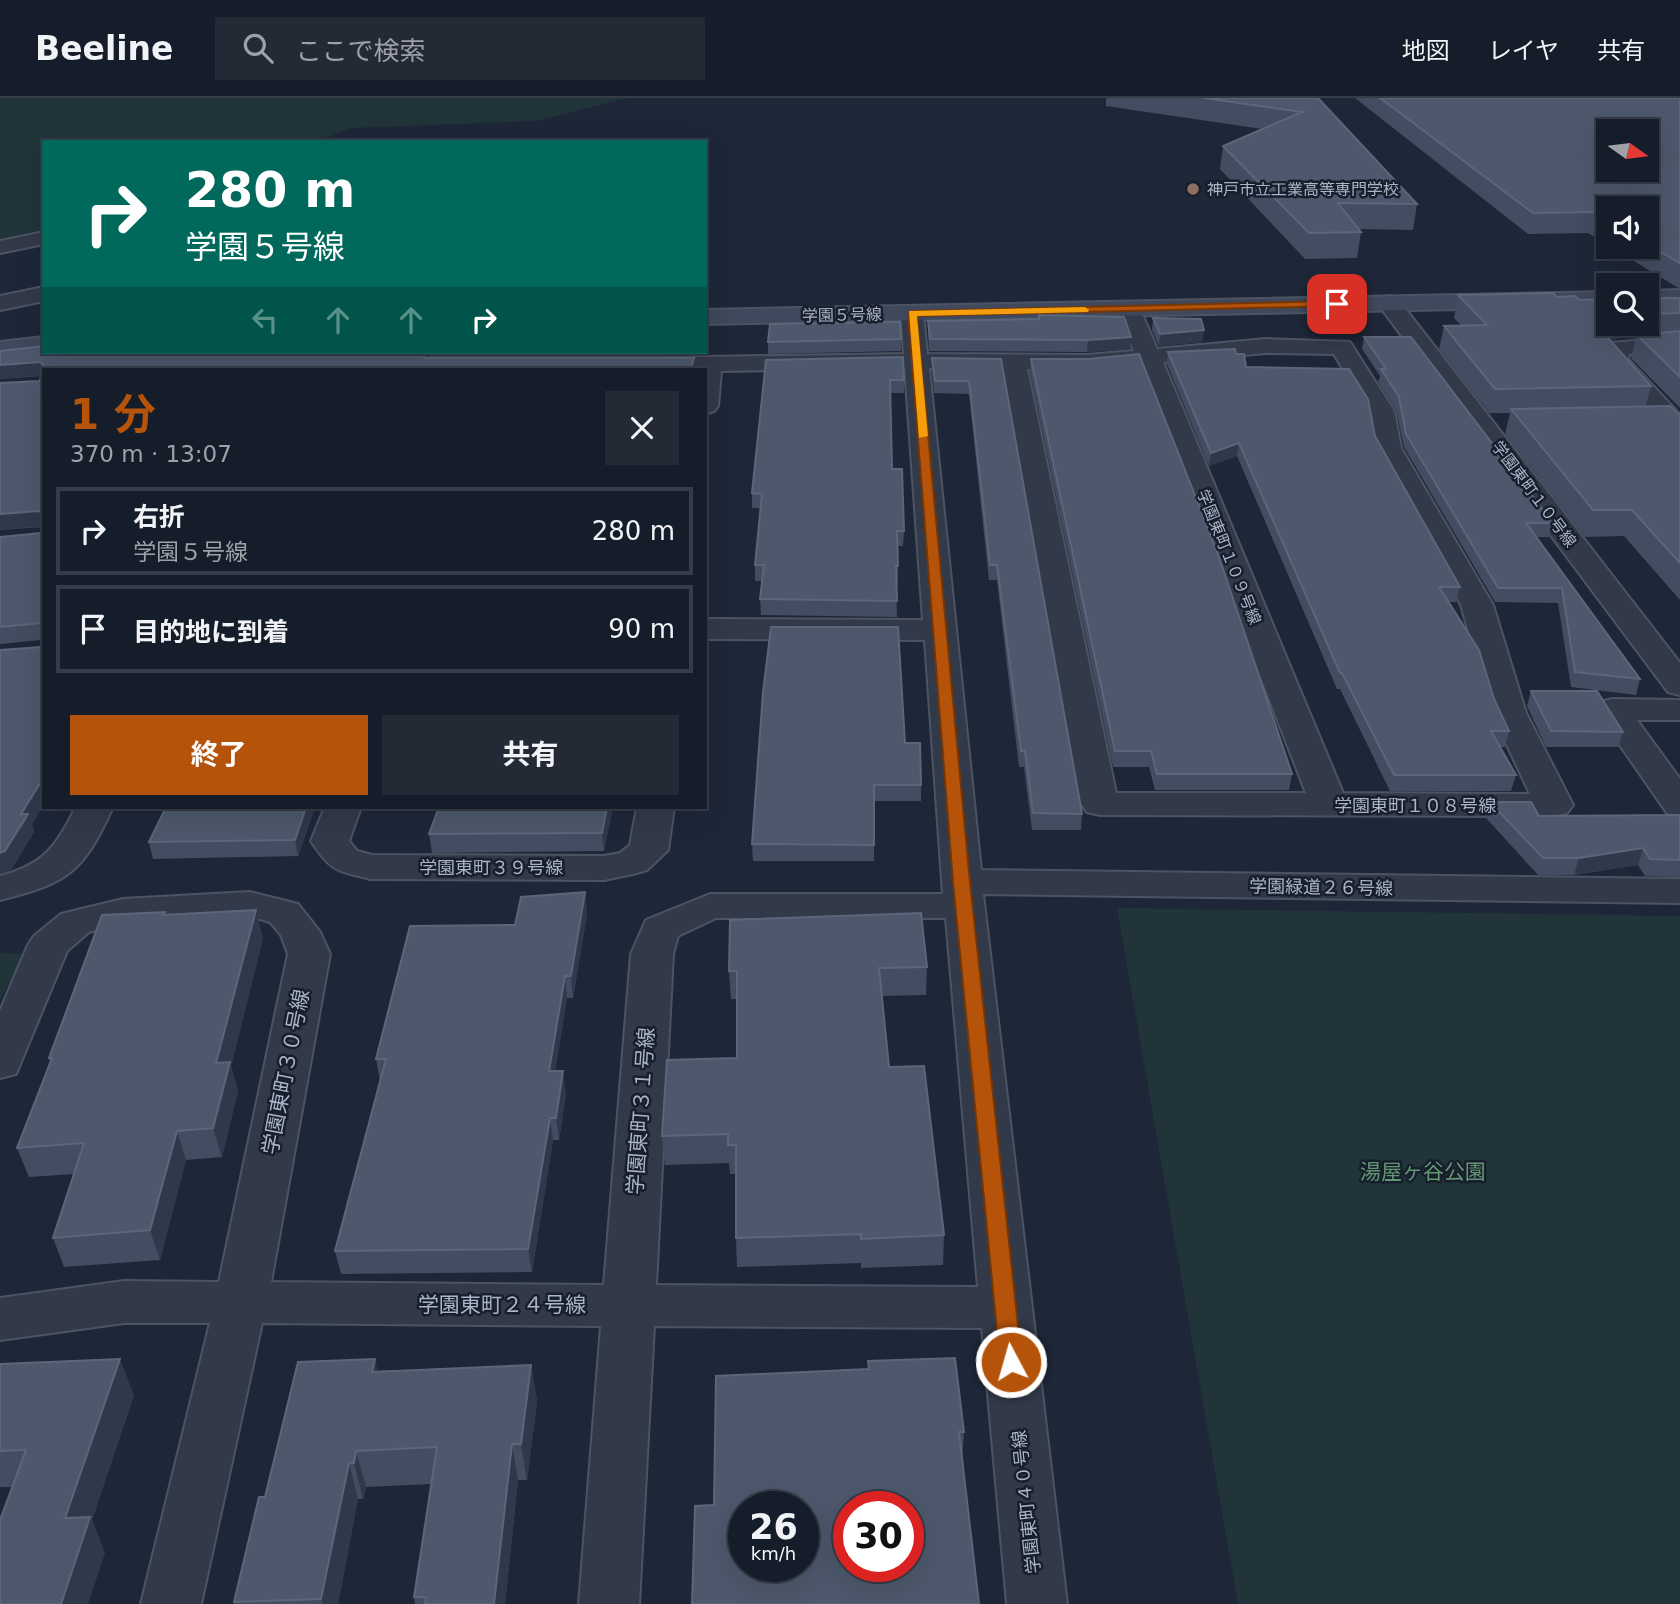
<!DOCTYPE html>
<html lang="ja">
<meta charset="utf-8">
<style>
:root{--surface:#161d2a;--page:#232a36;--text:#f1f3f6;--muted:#9ea2a8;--line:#353b47;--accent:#b45309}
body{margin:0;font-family:"DejaVu Sans","Noto Sans JP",sans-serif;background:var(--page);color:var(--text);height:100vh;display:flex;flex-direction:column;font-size:26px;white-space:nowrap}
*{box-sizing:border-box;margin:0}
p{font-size:23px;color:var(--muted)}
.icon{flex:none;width:38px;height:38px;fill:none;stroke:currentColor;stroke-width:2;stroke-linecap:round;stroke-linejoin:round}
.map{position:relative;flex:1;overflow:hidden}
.details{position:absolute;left:42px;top:270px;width:665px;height:441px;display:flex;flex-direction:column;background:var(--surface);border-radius:0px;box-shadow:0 7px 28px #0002,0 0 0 2px var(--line)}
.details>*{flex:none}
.guide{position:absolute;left:42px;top:42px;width:665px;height:214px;border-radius:0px;box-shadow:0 7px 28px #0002,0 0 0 2px var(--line);background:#00695c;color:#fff;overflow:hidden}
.needle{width:46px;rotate:104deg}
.tools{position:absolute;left:1596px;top:21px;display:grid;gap:14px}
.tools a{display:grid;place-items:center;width:63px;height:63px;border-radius:0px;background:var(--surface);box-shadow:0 7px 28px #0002,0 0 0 2px var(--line);font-size:35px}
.speed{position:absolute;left:728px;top:1393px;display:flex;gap:14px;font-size:35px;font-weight:700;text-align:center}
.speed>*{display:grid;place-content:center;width:91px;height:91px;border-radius:50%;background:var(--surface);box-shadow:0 7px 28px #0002,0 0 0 2px var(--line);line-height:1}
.speed small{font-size:18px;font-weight:400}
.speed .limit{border:10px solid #d22;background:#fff;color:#111}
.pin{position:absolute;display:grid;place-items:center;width:60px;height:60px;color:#fff;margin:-30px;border-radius:14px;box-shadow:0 4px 10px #0006}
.me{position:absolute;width:77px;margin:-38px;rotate:354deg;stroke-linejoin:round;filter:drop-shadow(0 0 5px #0008)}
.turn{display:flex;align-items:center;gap:24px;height:147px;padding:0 28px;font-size:32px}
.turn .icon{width:91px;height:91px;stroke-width:2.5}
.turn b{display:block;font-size:49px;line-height:60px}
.lanes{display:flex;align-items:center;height:66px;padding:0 28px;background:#0003;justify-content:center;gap:35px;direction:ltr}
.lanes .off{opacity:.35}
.round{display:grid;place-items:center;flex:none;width:74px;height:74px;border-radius:0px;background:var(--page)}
.overview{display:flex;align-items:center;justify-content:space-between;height:119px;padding:0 28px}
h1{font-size:42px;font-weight:700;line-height:52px;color:var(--accent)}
.cta{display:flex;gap:14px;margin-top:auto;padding:14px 28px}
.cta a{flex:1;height:80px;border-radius:0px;background:var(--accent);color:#fff;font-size:28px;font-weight:700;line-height:80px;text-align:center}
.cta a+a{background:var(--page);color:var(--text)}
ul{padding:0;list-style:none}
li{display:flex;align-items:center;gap:21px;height:88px;margin:0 14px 10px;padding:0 14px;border:4px solid var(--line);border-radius:0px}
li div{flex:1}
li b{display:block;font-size:26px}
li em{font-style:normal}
header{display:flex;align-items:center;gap:42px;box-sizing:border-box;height:98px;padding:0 35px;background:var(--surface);border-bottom:2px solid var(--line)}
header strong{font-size:33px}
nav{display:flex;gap:38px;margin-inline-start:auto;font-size:24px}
.search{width:490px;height:63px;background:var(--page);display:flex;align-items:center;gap:18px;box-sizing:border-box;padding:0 24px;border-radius:0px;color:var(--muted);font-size:26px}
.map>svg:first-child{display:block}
.green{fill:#203439}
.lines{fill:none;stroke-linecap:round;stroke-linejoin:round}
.street-casing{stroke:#4c5464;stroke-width:4}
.secondary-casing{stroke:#4c5464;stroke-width:4}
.street{fill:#323949;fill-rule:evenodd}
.secondary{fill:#3f485c;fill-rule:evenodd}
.wall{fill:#424d61}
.shaded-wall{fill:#2f394c}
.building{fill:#4d586c;stroke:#5c667a;stroke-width:2;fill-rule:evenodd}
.route{fill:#b45309;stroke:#753606;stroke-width:2}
.slow{fill:#f59e0b}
.education-dot{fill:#8d6e63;stroke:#171f2d;stroke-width:2.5}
.labels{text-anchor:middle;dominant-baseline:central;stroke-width:5;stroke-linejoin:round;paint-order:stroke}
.far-poi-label{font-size:16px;fill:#abb4c6;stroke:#171f2d;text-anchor:start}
.far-street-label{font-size:16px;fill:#abb4c6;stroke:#171f2d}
.street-label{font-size:18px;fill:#abb4c6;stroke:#171f2d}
.near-street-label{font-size:21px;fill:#abb4c6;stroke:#171f2d}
.near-park-label{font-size:21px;fill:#629772;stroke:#171f2d}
</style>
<header>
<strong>Beeline</strong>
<div class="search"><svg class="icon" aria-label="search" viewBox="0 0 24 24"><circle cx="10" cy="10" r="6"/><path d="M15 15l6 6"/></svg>ここで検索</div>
<nav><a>地図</a><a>レイヤ</a><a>共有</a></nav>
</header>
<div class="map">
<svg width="1680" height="1506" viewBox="0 0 1680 1506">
<rect width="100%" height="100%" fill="#1e2738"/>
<path class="green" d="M0,0H626L537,23L351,30L320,42L44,44V134L0,143Z
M1117,810L1680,818V1506H1238Z
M0,855L24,856L0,902Z"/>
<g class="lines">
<g class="street-casing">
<path id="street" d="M44,134V146L0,155V143Z
M44,189V203L0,212V198Z
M1389,198L1397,200L1680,565V597L1668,594L1381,210L1378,205L1381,200Z
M1129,204L1137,206L1140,211L1157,251L1266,241L1350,244L1394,313L1401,350L1493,507L1526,615L1573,707L1567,715L1554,718L1100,717L1087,714L1081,706L1003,271L929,270L981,772L1680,781V805L983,796L1067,1506H1007L982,1230L654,1228L639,1506H579L601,1228L262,1225L201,1506H141L210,1225H124L0,1242V1200L124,1183L219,1184L288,856L281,837L270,824L249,818L123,825L89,834L67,853L16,976L0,980V913L28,847L34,838L61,816L123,801L250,794L298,806L320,834L330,856L271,1184L604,1187L631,856L646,822L710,796H943L925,542L705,541V521L923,522L905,270L721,273L718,308L714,313L705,316V271H631L628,267L631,262L640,260L904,256L901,215L904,210H920L923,215L927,256L1087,257L1134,253L1118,211L1121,206ZM1266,255L1334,256L1368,313L1375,350L1461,507L1492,615L1530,696L1343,695L1163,264ZM1139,266L1306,695H1116L1027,271H1087ZM716,820H946L978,1189L656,1187L673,856L678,838Z
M1680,239V253L1629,256L1628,261L1680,317V340L1671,338L1604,262L1611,245Z
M1612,601L1680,602V622H1637L1680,681V718L1667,715L1595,611L1600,604Z
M76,709H113C83,774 69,785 0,802V778C45,766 56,748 76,709Z
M325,709H361L349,743L357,753L372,757L604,758L620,755L630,747L637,709H674L668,752L647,772L633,776L604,782L370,781C335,772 331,773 311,743Z"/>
</g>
<g class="secondary-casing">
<path id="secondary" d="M1680,192V206L1647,207V193Z
M1608,194V208L705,226V212Z
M44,239V253L0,258V244Z"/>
</g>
<use href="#street" class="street"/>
<use href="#secondary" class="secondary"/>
</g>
<path class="wall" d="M1106,0H1318L1417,106L1413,132L1359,131L1361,134L1357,160L1305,161L1220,71L1223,48L1262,31L1106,8Z
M1355,0H1680V191L1611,149H1647V110H1608V147L1588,135L1528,136Z
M1458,197L1557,199L1608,226H1647V200H1680V310L1631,260L1636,239L1619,240L1611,243L1651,288L1646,308L1680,316V502L1624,438L1585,439L1505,336L1510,315H1489L1439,251L1444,228L1461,227L1454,220Z
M1153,220L1204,232L1202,244L1159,248L1152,232Z
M1039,221L1130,251L1087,254L929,253L928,235V223Z
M1364,239L1553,425L1549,439H1536L1640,581L1636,597L1571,589L1558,505L1495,504L1404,349L1396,312L1378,284L1380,278L1362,251Z
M901,241V253L768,256V244Z
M44,254H698V258L44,271V706L32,726L34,734L11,772L0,776V552L41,549V542L0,546V439L41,435L42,429L0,432V285L40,283L41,278L0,281V267Z
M1168,254L1236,256L1246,269L1375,338L1460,489L1456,504H1448L1509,633L1505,649H1500L1516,677L1511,693H1390L1340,591H1337L1237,358L1209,368L1167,266Z
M932,260L1001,261L1082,716L1081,732H1032L1024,669H1019L997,482H989L969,296L934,295L932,273Z
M1031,261H1088L1292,676L1289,692H1155L1149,669H1113L1030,274Z
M766,262L904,282V295H890L892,371L904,433L903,448H898V484H896L897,519L761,517L760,501L762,483H755V467L761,410H752V395Z
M1531,593L1623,634L1618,649H1546L1527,608Z
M905,645L921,687V703H874V763H753L752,746Z
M1490,704L1539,718L1680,717V779L1645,778L1638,767L1574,777H1538L1486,720Z
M315,709L298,758L153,761L149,744Z
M439,709H613L604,753L432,755L429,736Z
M585,794L587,816L573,900H567L555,973L566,996L559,1042H553L532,1174L341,1176L335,1153L380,983L376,961L515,827Z
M165,814V817L263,840L231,968L238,993L222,1059L186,1062L160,1162L64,1169L53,1140L74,1076L29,1079L17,1050L50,964L49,960Z
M927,869L926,897L881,898L889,969L944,1137L943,1167L861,1170V1165L737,1169L736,1140V1076H730L729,1065L665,1067L662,1038L737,960V901H731L729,873Z
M868,1263L964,1334L962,1364L714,1407L868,1271Z
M0,1266L134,1297L92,1422L105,1455L13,1389H0Z
M531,1267L537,1303L527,1382H518L505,1506H415L414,1499L431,1386L366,1389L363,1401H358L338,1506H234V1504L265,1399L377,1273Z"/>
<path class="shaded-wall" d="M1613,226H1623L1619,240L1609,244L1608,240Z
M1204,232L1202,244L1159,248L1160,236Z
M1131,239L1130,251L1087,254L1088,242Z
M425,254H429L430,263L425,270L423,256Z
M40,264L44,277L0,281V267Z
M1239,345L1237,358L1209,368L1211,355Z
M39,413L44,428L0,432V416Z
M44,679V706L32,726L34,734L11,772L0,776V755L21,716Z
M306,709H315L298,758L295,742Z
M607,709H613L604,753L602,735Z
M1643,750L1638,767L1574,777L1579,760Z
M585,794L587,816L573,900L571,878Z
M256,812L263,840L231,968L238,993L222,1059L213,1030L216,965Z
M565,878L567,900L552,996L549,973Z
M563,973L566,996L559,1042L556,1020Z
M550,1020L553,1042L532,1174L528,1151Z
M177,1033L186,1062L160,1162L150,1132Z
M120,1261L134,1297L92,1422L105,1455L88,1506H61L65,1420Z
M375,1261L383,1297L372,1274Z
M531,1267L537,1303L527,1382L521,1346Z
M512,1346L518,1382L505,1506H494Z
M356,1353L366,1389L363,1401L354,1365Z
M349,1365L358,1401L338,1506H323L321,1501Z"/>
<path class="building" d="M1204,0H1318L1417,106L1338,105L1361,134L1309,135L1223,48L1302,14Z
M1380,0H1680V165L1647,146V110H1608V123L1593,114L1533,115ZM1608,33H1647V72H1608Z
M1553,195L1557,199L1575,198L1579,202L1608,201V226H1613L1608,240L1651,288L1495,291L1444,228L1487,227L1458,197Z
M1647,200H1680V215L1647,216Z
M1039,217L1124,219L1131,239L1088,242L930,241L928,223L1039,221Z
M1153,220L1201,221L1204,232L1160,236Z
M900,224L901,241L768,244L770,226Z
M1680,233V279L1637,237Z
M1364,239H1411L1553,425H1526L1640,581L1575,574L1562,490H1498L1406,336L1399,299L1381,271H1386Z
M44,248V254H425L423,256L425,260H694L691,271H44V679L21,716H28L5,753L0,755V552L41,549V525L0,529V439L41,435L42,415L39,413L0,416V285L40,283L43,266L40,264L0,267V253Z
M1235,251L1236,256H1244L1246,269L1349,271L1368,301L1375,338L1460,489H1439L1479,552L1494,601L1509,633H1491L1516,677H1394L1342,575H1340L1239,345L1211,355L1168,254Z
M1139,256L1217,453L1292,676H1157L1151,653H1115L1031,261H1088Z
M903,259L904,282H890L892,371H902L904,433H897L898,468H896L897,503L760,501L764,467H755L762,396L752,395L766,262Z
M932,260L1001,261L1082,716L1033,715L1025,653H1021L997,467H990L969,283H935Z
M1670,308L1678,316H1680V465L1632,412H1593L1511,311Z
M771,529H898L905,645H920L921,687H874V747L752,746L763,594Z
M1531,593H1597L1623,634L1551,633Z
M1490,704H1531L1539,718L1680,717V762L1650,761L1643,750L1579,760H1543Z
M166,709H306L295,742L149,744Z
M439,709H607L602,735L429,736Z
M585,794L571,878H565L549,973H563L556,1020H550L528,1151L335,1153L386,961H376L410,828L515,827L521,799Z
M256,812L216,965L230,964L213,1030L177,1033L150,1132L53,1140L84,1045L17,1050L52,960H49L102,817L165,814L163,817Z
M921,815L927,869L879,870L889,969L924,968L944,1137L861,1141V1136L736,1140V1047H728V1036L662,1038L667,962L737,960V873H729L730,822Z
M955,1260L964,1334H959L979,1506H692L695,1408L714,1407L716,1278L869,1271L868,1263ZM744,1409H803V1468H744ZM849,1409H908V1468H849Z
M120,1261L65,1420L90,1419L61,1506H0V1422L26,1352L0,1353V1266Z
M375,1261L372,1274L531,1267L521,1346H512L494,1506H425L426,1499H414L437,1349L356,1353L354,1365H349L321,1501L234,1504L259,1399H265L298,1264Z"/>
<path class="route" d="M1337,203L1341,206L1340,208L917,218L970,784L1022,1264L1018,1270L1011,1273L1003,1270L1000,1264L953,784L908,215L912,213Z"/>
<path class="slow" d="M1085,209L1089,212L1088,214L917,218L928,338L919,340L909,213Z"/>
<circle class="education-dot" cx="1193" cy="91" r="7"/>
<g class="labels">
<g class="far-poi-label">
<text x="1207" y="91">神戸市立工業高等専門学校</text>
</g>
<g class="far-street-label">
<text transform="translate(842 217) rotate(-1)">学園５号線</text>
<text transform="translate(1534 396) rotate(53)">学園東町１０号線</text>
<text transform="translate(1229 459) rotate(68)">学園東町１０９号線</text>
</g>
<g class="street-label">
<text x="1415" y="707">学園東町１０８号線</text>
<text x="491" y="769">学園東町３９号線</text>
<text transform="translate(1321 789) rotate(1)">学園緑道２６号線</text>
<text transform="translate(1026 1404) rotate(-96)">学園東町４０号線</text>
</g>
<g class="near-street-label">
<text transform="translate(286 974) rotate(-79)">学園東町３０号線</text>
<text transform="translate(641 1013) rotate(-86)">学園東町３１号線</text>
<text x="502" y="1207">学園東町２４号線</text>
</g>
<g class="near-park-label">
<text x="1423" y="1074">湯屋ヶ谷公園</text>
</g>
</g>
</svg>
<div class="tools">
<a><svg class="needle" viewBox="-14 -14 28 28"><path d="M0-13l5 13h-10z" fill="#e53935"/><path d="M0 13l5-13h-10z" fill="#9ea2a8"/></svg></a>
<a><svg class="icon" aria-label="sound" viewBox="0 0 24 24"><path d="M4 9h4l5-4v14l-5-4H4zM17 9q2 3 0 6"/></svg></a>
<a><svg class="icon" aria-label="search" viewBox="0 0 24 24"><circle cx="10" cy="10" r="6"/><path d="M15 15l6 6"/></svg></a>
</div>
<div class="speed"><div>26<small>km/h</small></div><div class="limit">30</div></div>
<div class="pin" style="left:1337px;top:206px;background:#d93025"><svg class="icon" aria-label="arrive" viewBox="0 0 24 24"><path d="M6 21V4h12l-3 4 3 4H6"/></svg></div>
<svg class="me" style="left:1011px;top:1264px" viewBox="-20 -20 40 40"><circle r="17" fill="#b45309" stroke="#fff" stroke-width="3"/><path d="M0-11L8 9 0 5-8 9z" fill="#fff"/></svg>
<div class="guide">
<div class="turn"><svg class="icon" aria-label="right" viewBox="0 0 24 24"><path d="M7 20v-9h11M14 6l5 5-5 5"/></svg><div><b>280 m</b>学園５号線</div></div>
<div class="lanes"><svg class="icon off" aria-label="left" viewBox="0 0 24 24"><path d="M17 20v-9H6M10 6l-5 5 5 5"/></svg><svg class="icon off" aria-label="ahead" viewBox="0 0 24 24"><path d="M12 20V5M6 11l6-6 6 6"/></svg><svg class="icon off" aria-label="ahead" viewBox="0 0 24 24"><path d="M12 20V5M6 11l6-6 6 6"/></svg><svg class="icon" aria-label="right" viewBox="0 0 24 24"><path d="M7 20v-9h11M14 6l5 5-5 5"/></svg></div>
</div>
<section class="details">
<div class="overview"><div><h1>1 分</h1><p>370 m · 13:07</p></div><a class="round"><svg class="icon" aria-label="close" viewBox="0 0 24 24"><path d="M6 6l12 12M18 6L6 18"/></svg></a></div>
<ul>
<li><svg class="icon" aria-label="right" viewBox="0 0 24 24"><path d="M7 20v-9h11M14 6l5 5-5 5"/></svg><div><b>右折</b><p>学園５号線</p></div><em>280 m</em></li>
<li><svg class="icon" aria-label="arrive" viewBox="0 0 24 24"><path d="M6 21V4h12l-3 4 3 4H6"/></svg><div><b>目的地に到着</b></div><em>90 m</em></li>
</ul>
<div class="cta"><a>終了</a><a>共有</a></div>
</section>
</div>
